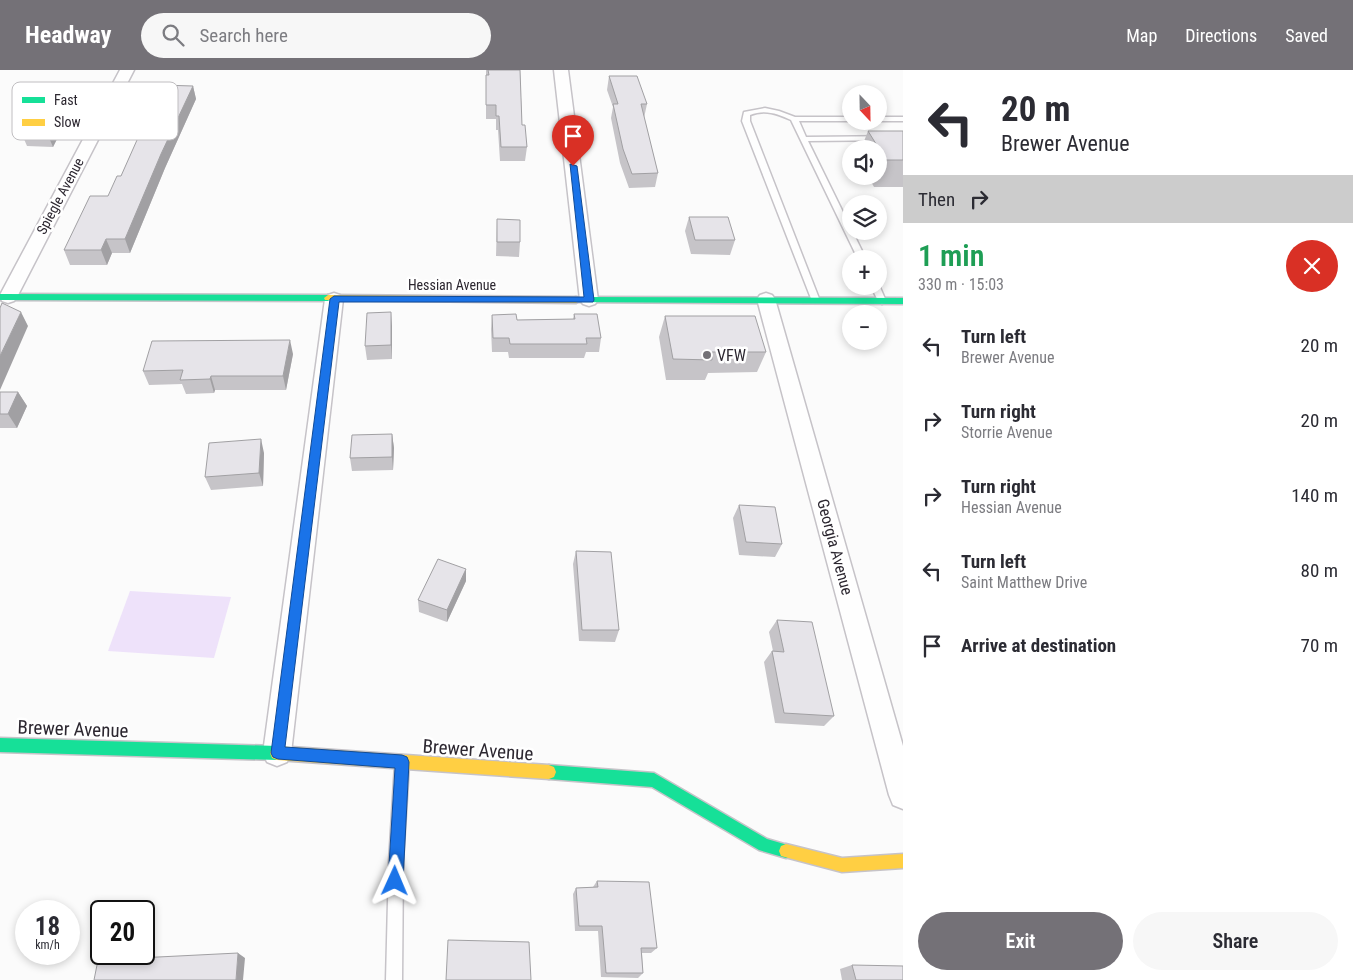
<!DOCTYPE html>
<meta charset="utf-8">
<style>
:root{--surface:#fff;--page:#f7f7f7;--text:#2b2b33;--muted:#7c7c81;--accent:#747177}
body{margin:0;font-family:"Roboto Condensed",sans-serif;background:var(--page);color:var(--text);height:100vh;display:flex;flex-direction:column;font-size:19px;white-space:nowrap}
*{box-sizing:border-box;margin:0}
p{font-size:16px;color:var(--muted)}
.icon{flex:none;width:28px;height:28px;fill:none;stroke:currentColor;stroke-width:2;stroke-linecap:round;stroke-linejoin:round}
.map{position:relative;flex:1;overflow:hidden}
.side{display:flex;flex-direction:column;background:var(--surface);width:450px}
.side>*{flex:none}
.guide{background:#fff;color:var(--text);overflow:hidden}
.needle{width:32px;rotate:158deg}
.buttons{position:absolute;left:842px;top:15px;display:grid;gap:10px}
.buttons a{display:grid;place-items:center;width:45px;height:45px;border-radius:50%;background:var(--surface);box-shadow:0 2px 8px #0003;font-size:25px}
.speed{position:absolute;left:15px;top:830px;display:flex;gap:10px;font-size:25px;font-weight:700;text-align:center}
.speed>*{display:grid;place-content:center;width:65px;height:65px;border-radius:50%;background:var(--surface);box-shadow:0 2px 8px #0003;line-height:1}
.speed small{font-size:12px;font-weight:400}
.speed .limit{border:2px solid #111;border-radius:8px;background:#fff;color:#111}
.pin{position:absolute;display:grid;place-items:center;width:42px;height:42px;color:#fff;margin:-51px -21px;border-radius:50% 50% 50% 0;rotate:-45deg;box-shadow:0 0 5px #0007}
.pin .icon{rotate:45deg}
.me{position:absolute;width:55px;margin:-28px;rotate:1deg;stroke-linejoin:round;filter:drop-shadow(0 0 4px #0008)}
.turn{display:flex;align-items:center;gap:18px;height:105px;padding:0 15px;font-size:22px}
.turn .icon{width:65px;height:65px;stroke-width:2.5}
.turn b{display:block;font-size:35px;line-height:42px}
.then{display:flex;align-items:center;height:48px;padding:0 15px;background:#0003;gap:10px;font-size:19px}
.round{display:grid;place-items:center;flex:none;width:52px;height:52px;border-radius:26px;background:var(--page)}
.summary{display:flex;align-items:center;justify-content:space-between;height:85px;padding:0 15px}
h1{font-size:30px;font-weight:600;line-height:38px;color:#1e9e55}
.button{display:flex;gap:10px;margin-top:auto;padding:10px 15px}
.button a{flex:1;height:58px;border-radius:30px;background:var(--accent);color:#fff;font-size:20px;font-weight:600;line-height:58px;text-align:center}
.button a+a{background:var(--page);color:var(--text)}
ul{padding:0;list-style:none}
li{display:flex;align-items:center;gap:15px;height:75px;padding:0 15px}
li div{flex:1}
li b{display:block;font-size:19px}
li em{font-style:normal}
header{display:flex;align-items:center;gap:30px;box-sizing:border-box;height:70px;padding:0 25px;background:var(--accent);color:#fff}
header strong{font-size:24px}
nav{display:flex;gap:28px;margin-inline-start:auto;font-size:18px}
.search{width:350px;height:45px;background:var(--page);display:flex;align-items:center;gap:12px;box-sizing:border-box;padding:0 18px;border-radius:28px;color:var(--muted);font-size:19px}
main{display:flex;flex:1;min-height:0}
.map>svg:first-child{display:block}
.green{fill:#eee2fa}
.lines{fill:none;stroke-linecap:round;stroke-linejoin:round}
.lane-casing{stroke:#c6c3c8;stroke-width:3}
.street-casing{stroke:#c6c3c8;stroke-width:3}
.fast-casing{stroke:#c6c3c8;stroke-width:3}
.slow-casing{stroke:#c6c3c8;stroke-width:3}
.lane{fill:#fefefe;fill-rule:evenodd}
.street{fill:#fefefe;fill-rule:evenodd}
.fast{fill:#16e098;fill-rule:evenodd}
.slow{fill:#ffcf43;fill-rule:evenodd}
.wall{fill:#c6c4c8}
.shaded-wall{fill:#a1a0a3}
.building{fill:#e6e4e9;stroke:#a1a0a3}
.route{fill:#1a73e8;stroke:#114b97}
.poi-dot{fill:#747177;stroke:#fff;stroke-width:2}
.labels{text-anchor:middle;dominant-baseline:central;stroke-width:5;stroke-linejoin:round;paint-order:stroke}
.far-street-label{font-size:14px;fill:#2c2730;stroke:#fff}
.poi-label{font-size:16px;fill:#2c2730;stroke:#fff;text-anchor:start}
.street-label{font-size:16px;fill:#2c2730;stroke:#fff}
.near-street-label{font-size:19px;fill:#2c2730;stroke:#fff}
.key{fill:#fff;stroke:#c0bec1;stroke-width:1}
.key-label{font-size:14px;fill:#2c2730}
</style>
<header>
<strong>Headway</strong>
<div class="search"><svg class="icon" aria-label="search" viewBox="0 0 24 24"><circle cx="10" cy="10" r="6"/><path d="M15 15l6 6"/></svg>Search here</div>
<nav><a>Map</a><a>Directions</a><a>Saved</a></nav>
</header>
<main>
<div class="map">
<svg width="903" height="910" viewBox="0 0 903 910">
<rect width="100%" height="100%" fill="#fbfbfb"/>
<path class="green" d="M130,521L231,527L214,588L108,581Z"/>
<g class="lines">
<g class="lane-casing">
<path id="lane" d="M765,38L779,41L795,47H851V51H799L806,67L903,66V70L808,71L866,189H858L791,50C778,44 765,39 750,45V51L820,231L819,233H813L812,231L742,51L744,42Z
M879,47H903V51H879Z
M879,215L886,231L882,234L878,231L871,216Z
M402,687L407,689L409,694L403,792L402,910H386L389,792L395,694L397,689Z"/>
</g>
<g class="street-casing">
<path id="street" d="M120,0H134L17,227L14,231L8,233L2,231L0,225Z
M554,0H568L598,230L595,234L589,236L583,234L580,230Z
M334,223L340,225L343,229L291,683L287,692L277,696L267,692L263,683L325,229L328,225Z
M766,223L772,225L775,229L903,676V739L893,735L889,725L757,229L760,225Z"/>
</g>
<g class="fast-casing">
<path id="fast" d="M0,224L328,225L332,228L328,231L0,230Z
M576,227L903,228V234L573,232V228Z
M0,668L277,676L282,678L284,683L282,688L277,690L0,682Z
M549,695L654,703L767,769L791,776L793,781L791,786L786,788L759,780L652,717L549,709L544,707L542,702L544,697Z"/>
</g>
<g class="slow-casing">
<path id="slow" d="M328,225L576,227L580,230L576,233L325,230L324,228Z
M277,676L549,695L554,697L556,702L554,707L549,709L277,690L272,688L270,683L272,678Z
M786,774L842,788L903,784V798L842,802L781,786L779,781L781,776Z"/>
</g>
<use href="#lane" class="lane"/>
<use href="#street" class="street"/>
<use href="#fast" class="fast"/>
<use href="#slow" class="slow"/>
</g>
<path class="wall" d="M486,0H520L522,55L527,77L525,91H500L498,60H496V49H486Z
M609,6L647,34L644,48L658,103L655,117L629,118L620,93L611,48L613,37L607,20Z
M193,16L196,29L165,98L130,183H112L107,195H70L64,180L108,126L121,106L143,58L141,52Z
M67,25L72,39L53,77L27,76L21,62Z
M868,61H903V117H874L868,106H879V79H861Z
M689,147L735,170L730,185L691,184L685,161Z
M497,149L520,172L519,187L496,186Z
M574,244L601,268L599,282H586L584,288H509L508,282H492L491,259L492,245L517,250L573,249Z
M665,246L766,282L757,302L708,303L705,310H666L659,267Z
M392,256V289L367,290L365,276Z
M293,284L286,320H215L214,323L186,324L182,314L149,315L143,301Z
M0,322H18L27,336L17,358H0Z
M392,364L394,378L393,400L352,401L350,388Z
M264,383L263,416L211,420L205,407Z
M739,435L782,474L775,487L739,485L733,448Z
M576,481L619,560L615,572L579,571L573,494Z
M466,499V511L447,552L419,542L418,530Z
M777,550L834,646L824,656L775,653L764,592L772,581H773L769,562Z
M597,811L657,878L651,883H642L643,903L638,908L601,907L598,861H575L573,824L576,818L593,817Z
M852,895L903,910H842L840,899Z"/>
<path class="shaded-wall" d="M193,16L196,29L165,98L130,183L125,169L161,84Z
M67,25L72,39L53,77L47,63Z
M106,169L112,183L107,195L101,180Z
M21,242L28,256L0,320V286Z
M391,242L392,256V289L391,275Z
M290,270L293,284L286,320L283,306Z
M211,306L215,320L214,323L210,309Z
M18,322L27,336L17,358L8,344Z
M392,364L394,378L393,400L392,387Z
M261,369L264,383L263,416L259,403Z
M466,499V511L447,552V540Z
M238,883L245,888L243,910H236Z"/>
<path class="building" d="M488,0H520L522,55H525L527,77H501L499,46H496V35H486V5H489Z
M609,6H637L647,34H641L658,103L632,104L623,79L613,34H618Z
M160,15L193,16L161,84L125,169H106L101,180H64L90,126H108L117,106H121L145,52H141Z
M868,61H903V90H886Z
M689,147H728L735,170H695Z
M497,149L520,150V172H497Z
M2,233L21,242L0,286V238Z
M391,242V275L365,276L367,243Z
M516,244L517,250L575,249L574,244H597L601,268H586L587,274H510L509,268H493L492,245Z
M665,246H755L766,282H712V290L673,289Z
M290,270L283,306H211L210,309L180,310L183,300L143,301L152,271Z
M0,322H18L8,344H0Z
M392,364V387L350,388L352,365Z
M261,369L259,403L205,407L209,373Z
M739,435L775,437L782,474L746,472Z
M576,481L611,482L619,560H582Z
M438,489L466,499L447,540L418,530Z
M777,550L812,552L834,646L784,643L772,581L784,582Z
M597,811L649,812L657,878H641L643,903H606L602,856H579L576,818L598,817Z
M448,870L529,872L531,910H446Z
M238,883L236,910H94L98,890Z
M852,895L903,896V910H856Z"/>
<path class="route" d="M570,94L577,96L594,230L593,232H339L285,677L402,685L407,687L409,692L403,811L401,817L395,819L390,817L388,811L395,698L278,689L273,687L271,683L330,229L334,226L584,227Z"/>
<circle class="poi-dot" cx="707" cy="285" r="5"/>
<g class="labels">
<g class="far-street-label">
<text transform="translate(60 126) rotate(-62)">Spiegle Avenue</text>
<text x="452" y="215">Hessian Avenue</text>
</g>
<g class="poi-label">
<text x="717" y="285">VFW</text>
</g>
<g class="street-label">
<text transform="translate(835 477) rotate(75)">Georgia Avenue</text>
</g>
<g class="near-street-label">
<text transform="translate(73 659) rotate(2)">Brewer Avenue</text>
<text transform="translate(478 680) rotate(4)">Brewer Avenue</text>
</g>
</g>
<rect x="12" y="12" width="166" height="58" rx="8" class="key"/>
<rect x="22" y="27" width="23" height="6" fill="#16e098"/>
<rect x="22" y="49" width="23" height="7" fill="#ffcf43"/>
<g class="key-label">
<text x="54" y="35">Fast</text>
<text x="54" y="57">Slow</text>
</g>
</svg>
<div class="buttons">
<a><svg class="needle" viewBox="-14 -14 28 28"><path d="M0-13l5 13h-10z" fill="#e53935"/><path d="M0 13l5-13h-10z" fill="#7c7c81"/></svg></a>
<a><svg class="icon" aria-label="sound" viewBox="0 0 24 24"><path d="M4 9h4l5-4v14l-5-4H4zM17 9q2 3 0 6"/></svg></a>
<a><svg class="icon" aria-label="layers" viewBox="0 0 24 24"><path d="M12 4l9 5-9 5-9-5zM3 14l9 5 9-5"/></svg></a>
<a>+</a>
<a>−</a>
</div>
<div class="speed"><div>18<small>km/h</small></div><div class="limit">20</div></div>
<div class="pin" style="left:573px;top:96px;background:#d93025"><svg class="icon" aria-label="arrive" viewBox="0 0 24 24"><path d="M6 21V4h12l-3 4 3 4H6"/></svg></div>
<svg class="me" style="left:395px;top:811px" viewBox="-20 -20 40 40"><path d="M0-17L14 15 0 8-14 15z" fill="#1a73e8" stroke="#fff" stroke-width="4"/></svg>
</div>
<section class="side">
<div class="guide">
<div class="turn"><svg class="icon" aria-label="left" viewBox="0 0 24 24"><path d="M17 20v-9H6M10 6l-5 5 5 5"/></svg><div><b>20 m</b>Brewer Avenue</div></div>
<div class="then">Then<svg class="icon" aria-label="right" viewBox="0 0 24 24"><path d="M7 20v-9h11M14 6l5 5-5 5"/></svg></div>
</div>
<div class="summary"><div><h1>1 min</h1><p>330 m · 15:03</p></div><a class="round" style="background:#d93025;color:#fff"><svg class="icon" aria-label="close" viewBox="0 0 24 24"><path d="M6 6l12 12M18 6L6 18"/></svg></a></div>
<ul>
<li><svg class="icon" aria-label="left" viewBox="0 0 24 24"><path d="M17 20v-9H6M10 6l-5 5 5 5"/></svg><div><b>Turn left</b><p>Brewer Avenue</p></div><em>20 m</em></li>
<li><svg class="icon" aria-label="right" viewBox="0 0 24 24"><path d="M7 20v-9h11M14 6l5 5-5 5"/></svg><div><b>Turn right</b><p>Storrie Avenue</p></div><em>20 m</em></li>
<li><svg class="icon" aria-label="right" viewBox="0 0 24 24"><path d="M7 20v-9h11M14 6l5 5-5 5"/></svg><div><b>Turn right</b><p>Hessian Avenue</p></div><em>140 m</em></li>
<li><svg class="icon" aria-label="left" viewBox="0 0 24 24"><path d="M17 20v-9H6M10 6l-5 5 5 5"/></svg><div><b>Turn left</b><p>Saint Matthew Drive</p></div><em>80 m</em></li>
<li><svg class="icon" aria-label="arrive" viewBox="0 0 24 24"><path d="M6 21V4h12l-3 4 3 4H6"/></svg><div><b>Arrive at destination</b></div><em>70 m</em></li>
</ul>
<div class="button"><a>Exit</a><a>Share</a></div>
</section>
</main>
